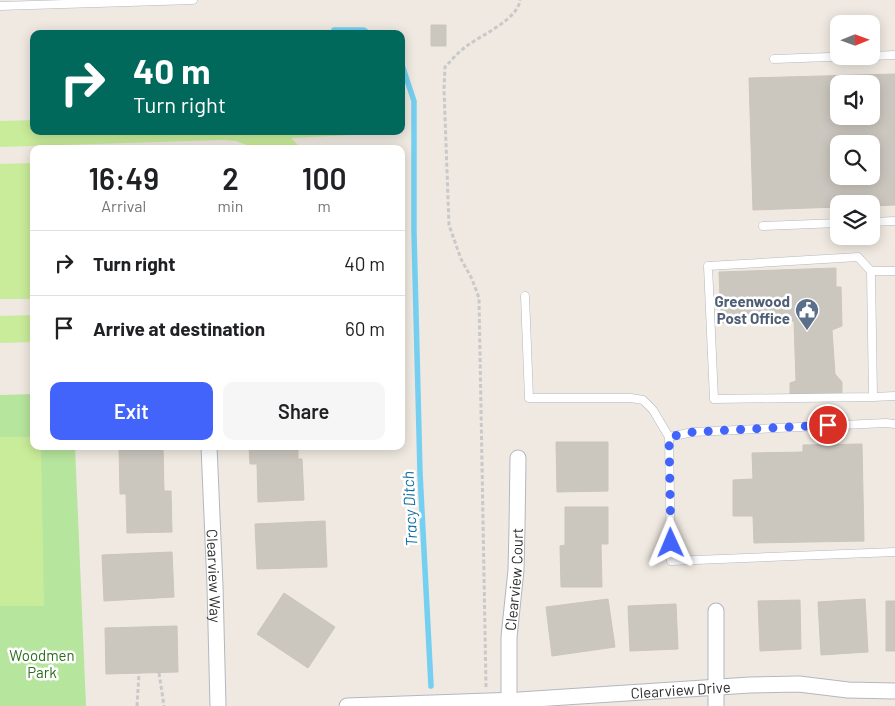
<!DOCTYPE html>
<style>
:root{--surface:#fff;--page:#f6f6f6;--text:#202124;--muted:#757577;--line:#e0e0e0;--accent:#4264fb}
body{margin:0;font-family:Barlow,sans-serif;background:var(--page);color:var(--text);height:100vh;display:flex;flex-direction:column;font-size:19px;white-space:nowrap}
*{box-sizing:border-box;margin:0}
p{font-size:16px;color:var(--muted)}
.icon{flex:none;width:28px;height:28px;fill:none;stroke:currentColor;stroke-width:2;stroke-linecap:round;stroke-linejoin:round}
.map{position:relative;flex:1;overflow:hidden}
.side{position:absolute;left:30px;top:145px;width:375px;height:305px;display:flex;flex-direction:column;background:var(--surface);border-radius:10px;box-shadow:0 2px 12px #0003}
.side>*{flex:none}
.hud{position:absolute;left:30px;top:30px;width:375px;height:105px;border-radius:10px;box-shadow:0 2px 12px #0003;background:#00695c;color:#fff;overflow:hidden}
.needle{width:32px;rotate:89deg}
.buttons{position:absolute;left:830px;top:15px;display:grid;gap:10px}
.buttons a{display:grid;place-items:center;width:50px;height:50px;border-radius:10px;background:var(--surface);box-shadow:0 2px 12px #0003;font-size:25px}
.pin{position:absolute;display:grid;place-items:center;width:42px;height:42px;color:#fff;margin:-21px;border:2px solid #fff;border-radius:50%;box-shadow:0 1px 5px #0007}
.me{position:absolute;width:55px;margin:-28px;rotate:359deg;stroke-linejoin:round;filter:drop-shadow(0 0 4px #0008)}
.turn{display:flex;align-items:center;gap:18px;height:105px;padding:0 20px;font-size:22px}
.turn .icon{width:65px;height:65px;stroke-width:2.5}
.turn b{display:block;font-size:35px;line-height:42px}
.eta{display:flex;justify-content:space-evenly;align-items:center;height:85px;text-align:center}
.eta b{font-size:30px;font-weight:600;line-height:35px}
.button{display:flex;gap:10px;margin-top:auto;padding:10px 20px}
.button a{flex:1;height:58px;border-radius:10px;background:var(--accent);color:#fff;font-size:20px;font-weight:600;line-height:58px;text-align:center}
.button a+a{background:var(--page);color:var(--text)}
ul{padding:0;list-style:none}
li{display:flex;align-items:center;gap:15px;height:65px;padding:0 20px;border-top:1px solid var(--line)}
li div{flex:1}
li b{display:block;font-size:19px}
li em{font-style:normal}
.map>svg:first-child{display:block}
.green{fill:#b6e59e}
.pitch{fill:#c9ec9a}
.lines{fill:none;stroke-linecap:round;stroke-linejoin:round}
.stream{stroke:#75cff0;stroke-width:5.5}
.building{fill:#cbc7bf;stroke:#cbc5ba;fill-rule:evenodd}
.lane-casing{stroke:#b4b7c1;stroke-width:9}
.street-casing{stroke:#b4b7c1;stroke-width:17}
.path{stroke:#c9c9c9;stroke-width:3;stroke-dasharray:4 2.5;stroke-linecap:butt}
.lane{stroke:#fff;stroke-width:8}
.street{stroke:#fff;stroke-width:15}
.route{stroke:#4264fb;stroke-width:9;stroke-dasharray:0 16.2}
.labels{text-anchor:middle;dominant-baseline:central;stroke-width:5;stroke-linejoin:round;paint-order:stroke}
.service-label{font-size:15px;font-weight:bold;fill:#4e5e75;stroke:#fff;text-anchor:end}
.street-label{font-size:15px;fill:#2e2e2e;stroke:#fff}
.park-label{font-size:15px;fill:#2c6e1b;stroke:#fff}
.water-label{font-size:16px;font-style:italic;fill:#0d6fa3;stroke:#fff}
</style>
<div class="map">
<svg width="895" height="706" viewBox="0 0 895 706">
<rect width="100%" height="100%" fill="#efe9e1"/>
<path class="green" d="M34,394V446H75L86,706H0V395Z"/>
<path class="pitch" d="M34,120V131H351V135L291,138L302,149H257L236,141L222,140L0,147V121Z
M34,163V299H0V164Z
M34,315V342L0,343V316Z
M0,437H34V446H41L44,606H0Z"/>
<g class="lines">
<path class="stream" d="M334,30H364L369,34
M401,62L414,101V232L420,473L431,686"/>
</g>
<path class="building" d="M431,25H446V46H431Z
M895,74V205L871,206V204H839V207L753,210L749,78ZM839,84H871V116H839ZM839,144H871V176H839Z
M836,268V287H841L842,326L832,330L835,374L842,382V393L790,395V383L796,381L794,321L721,323L719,272Z
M556,442H608V491L557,492Z
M862,444L864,541L754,543L753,516H733V480L753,479L752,453L803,452V445Z
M119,446H163L164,491H171L172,532L127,533L126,494H120Z
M249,446H298V459H302L304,500L258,502L257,464H250Z
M565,507H608V544H601L602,587H561L560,546L565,545Z
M325,521L327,567L257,569L255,524Z
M172,552L174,597L104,601L102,555Z
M284,593L335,627L308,668L257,634Z
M608,599L615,647L552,656L546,607Z
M865,599L868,652L821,655L818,602Z
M800,600L801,649L760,651L758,601Z
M886,601H895V651H886Z
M676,604L678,649L630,651L628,606Z
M177,626L178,672L106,674L105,628Z"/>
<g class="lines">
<g class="lane-casing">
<path id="lane" d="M0,6L193,0
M871,56L895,55
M774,59L857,56
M871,222L895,221
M763,226L839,223
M871,271H895
M525,296L529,398H631L643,400L653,410L669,437
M873,397L871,271L858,257L708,266L714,399L873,397L895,396
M895,424L886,423L693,432L669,437L671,561L895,552"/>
</g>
<g class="street-casing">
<g id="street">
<path id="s1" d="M209,446L215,586L218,706"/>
<path d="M716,611V706"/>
<path id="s2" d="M509,700V637L516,570L517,528L518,458"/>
<path id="s3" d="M347,706L519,700L750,685L799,684L848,690L895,691"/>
</g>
</g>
<path class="path" d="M159,673L164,706
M486,687L479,298L472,279L461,259L449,225L444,89L445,67C452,60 459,51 468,45C482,35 518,19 520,0
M137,706L139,673"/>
<use href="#lane" class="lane"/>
<use href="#street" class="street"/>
</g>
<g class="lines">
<path class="route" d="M671,543L669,437L693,432L828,425"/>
</g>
<defs>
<g id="civic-pin" transform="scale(1.25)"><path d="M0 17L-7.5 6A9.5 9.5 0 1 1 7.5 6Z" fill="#5c6f8a" stroke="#fff"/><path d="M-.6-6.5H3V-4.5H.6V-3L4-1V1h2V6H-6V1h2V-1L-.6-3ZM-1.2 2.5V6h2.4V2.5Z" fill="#fff"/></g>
</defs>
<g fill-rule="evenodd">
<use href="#civic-pin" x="807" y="310"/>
</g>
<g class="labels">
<g class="service-label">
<text x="790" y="301">Greenwood<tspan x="790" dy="17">Post Office</tspan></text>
</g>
<g class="street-label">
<text stroke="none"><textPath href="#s1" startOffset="130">Clearview Way</textPath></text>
<text stroke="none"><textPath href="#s2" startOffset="121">Clearview Court</textPath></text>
<text stroke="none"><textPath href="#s3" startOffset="334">Clearview Drive</textPath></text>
</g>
<g class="park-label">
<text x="42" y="655">Woodmen<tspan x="42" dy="17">Park</tspan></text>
</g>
<g class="water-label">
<text transform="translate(409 509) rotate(-93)">Tracy Ditch</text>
</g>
</g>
</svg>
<div class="buttons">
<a><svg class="needle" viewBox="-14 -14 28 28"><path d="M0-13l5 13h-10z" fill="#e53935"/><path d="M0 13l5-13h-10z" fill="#757577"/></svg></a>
<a><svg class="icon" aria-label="sound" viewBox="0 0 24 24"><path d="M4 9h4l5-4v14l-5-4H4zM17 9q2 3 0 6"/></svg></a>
<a><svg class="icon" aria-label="search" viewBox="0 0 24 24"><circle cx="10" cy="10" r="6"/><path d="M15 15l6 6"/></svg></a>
<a><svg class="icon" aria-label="layers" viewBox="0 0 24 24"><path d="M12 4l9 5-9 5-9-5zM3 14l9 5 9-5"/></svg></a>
</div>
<div class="pin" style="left:828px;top:425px;background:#d93025"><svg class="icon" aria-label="arrive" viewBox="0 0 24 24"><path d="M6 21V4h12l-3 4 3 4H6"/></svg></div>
<svg class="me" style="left:671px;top:543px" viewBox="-20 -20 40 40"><path d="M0-17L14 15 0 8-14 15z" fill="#4264fb" stroke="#fff" stroke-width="4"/></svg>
<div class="hud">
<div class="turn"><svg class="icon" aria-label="right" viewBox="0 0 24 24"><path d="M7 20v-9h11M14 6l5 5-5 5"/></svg><div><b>40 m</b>Turn right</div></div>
</div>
<section class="side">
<div class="eta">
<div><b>16:49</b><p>Arrival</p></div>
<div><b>2</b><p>min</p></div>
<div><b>100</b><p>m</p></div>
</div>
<ul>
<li><svg class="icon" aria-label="right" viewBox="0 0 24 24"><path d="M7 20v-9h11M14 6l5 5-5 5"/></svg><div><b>Turn right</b></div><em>40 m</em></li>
<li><svg class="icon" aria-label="arrive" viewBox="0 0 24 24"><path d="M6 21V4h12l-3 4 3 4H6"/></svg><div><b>Arrive at destination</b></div><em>60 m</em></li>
</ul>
<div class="button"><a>Exit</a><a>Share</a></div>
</section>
</div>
